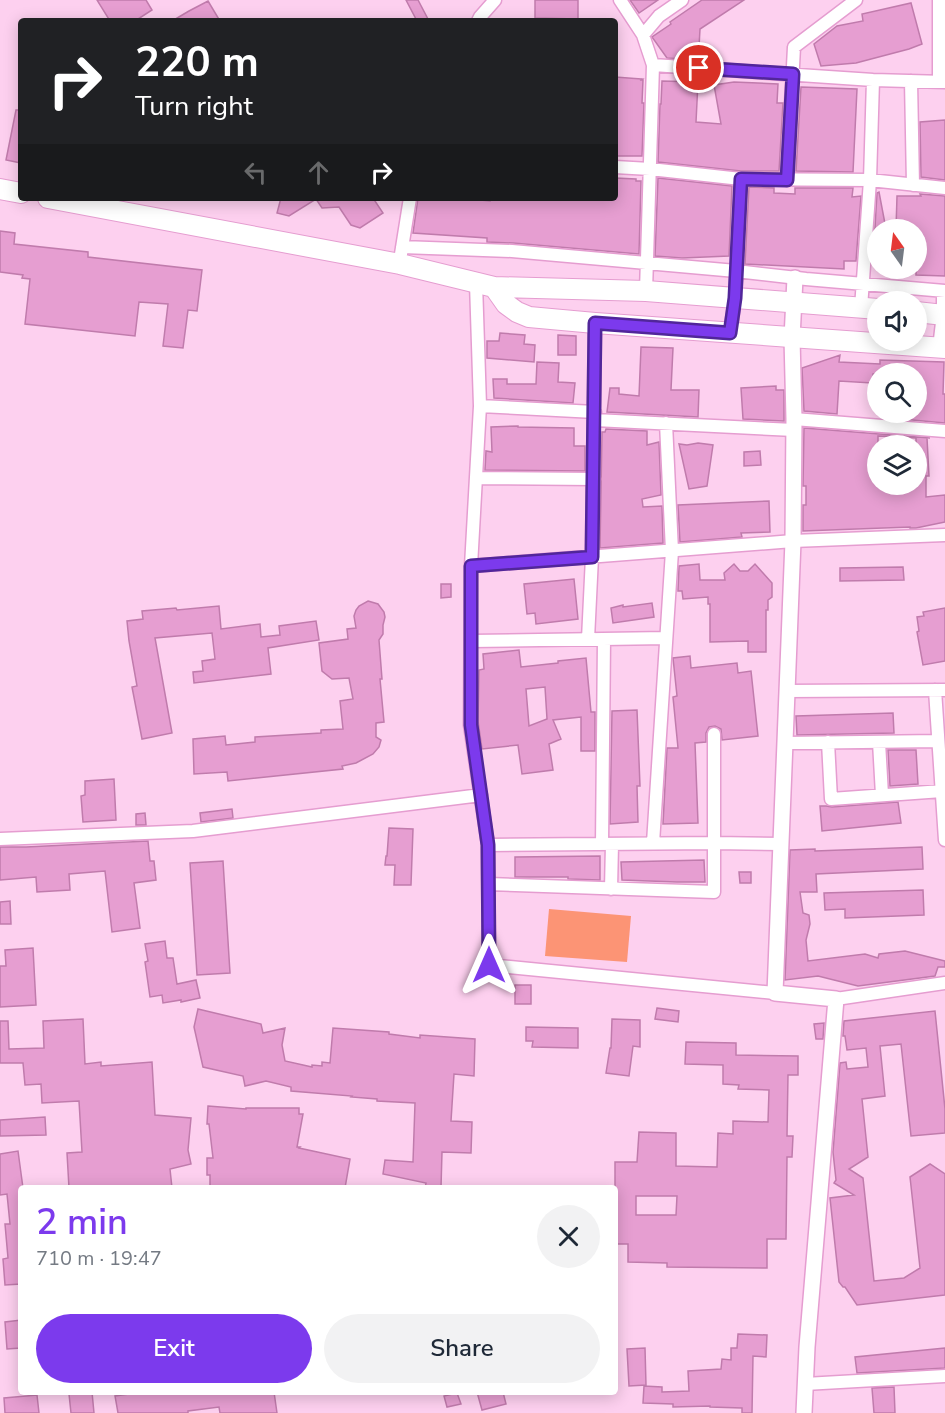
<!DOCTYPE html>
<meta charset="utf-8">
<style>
:root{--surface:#fff;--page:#f2f2f3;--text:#1f2937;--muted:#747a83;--accent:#7c3aed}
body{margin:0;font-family:"Nunito Sans",sans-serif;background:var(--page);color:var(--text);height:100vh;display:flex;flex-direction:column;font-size:22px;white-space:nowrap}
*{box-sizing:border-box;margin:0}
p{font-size:20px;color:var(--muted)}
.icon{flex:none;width:33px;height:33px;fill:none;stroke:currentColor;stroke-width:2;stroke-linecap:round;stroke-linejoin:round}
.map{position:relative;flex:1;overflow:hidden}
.drawer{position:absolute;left:18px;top:1185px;width:600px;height:210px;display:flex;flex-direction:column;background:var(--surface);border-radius:6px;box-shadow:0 3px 15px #0003}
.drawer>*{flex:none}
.guide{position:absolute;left:18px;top:18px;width:600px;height:183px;border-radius:6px;box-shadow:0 3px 15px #0003;background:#202124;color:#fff;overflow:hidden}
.needle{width:39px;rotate:346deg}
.tools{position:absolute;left:867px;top:219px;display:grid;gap:12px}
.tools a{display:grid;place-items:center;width:60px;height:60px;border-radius:50%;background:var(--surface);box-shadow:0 3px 15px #0003;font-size:30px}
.pin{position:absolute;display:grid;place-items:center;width:51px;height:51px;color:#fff;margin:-26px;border:3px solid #fff;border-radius:50%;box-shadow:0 2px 6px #0007}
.me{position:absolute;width:66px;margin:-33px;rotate:0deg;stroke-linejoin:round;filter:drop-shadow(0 0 4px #0008)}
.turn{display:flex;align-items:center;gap:21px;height:126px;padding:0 18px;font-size:27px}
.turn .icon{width:78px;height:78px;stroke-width:2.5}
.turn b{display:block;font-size:42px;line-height:51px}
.lanes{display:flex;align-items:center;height:57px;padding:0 18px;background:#0003;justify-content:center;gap:30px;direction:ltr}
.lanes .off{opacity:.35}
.round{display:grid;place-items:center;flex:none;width:63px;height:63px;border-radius:32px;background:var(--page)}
.head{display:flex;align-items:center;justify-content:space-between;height:102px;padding:0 18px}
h1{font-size:36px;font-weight:600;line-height:45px;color:var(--accent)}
.button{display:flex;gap:12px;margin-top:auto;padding:12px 18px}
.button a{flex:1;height:69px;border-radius:36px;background:var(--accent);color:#fff;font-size:24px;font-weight:600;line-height:69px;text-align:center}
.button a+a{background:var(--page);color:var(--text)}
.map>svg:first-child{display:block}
.green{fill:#fc9475}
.building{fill:#e69ed1;stroke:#c07bac;stroke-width:1.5;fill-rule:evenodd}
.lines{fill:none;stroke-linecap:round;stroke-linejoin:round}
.minor-casing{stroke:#e59dd0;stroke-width:15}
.tertiary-casing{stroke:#e59dd0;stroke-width:18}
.primary-casing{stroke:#e59dd0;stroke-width:22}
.minor{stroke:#fff;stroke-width:12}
.tertiary{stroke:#fff;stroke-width:15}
.primary{stroke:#fff;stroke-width:20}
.route-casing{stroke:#51269a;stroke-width:15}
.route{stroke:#7c3aed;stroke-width:10}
</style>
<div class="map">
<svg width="945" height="1413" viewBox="0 0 945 1413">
<rect width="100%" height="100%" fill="#fdd0ef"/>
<path class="green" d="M549,909L631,916L627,962L545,956Z"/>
<path class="building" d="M97,0H146L152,10L135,21H110Z
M406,0H418L429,21H417Z
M535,0H578V19L535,18Z
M630,0H658L639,13Z
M702,0H744L700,29L699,47L693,51V54L683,59L667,58L652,37L671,24L670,22Z
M208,1L220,21H172L189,11Z
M911,3L922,44L909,49L856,63L821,66L814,44L837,26L863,21L862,14Z
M615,77L642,79L640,80H643L642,103H644L642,156H615Z
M662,81L698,82L696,122L721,124L714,85L734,82L778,84L777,103H783L779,171H741L658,162L660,104H661Z
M801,87L857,89L853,172L796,171Z
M16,110H21V163L6,160Z
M945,120V180L921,177L920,122Z
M615,178L636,179V181H641L639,254L513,243L487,242V238L413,233L418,198H459L490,201V198H615Z
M658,178L732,186L729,256L682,258L655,256Z
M749,187L774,188V193L795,194V188H853L852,197L861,196L856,261H844V269L745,264Z
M879,192L886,229H878V262H873L877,193Z
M920,194L945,196V276L916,275V230L896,229L897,196H921Z
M281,198H373L383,213L360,228L351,225L339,207L322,208L316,199L289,216L277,213Z
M0,231L15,233L14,244L88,252V257L202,270L197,311L188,310L183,348L163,346L168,304L139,302L135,336L25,324L30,279L22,278L23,275L0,272Z
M500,333L525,335L524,344L535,345L534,362L487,358V341H499Z
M558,335L576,336V355H558Z
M641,347L673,348L671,390H699L698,417L607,412L610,388H619V394L639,396Z
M840,355L839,362L880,364V360L944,362L943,394H945V423L891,418V412H916V374H873L872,383L839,381L837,414L804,411L802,368Z
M537,362L559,363L558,382L575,383L573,403L494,398L493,379H507V384H536Z
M776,386V390H784V421L743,419L741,388Z
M518,426V427L574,428V446H585V471L485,470L486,451L492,452L491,427Z
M804,428L930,438H927L929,476H926V497L945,495V522L916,528H910V527L803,531V505H806V486H803ZM878,436L916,438V484H878Z
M606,429L647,431V445L659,442L661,495L642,499L643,507L662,506L663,543L600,548L602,432H605Z
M698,443L713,445L707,486L689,489L679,444L687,445Z
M760,451L761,465L744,466V452Z
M769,501L770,532L741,533L742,537L680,542L678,505Z
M699,564L700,580H725L724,573L734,564L740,571H748L755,564L772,583V597L768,600V610H766V652H748V641L710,642V604H708V597L683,599L682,591H678L679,566Z
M903,567L904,580L840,581V568Z
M574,579L578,619L536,624L535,613L527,614L524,584Z
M441,584H451V597L441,598Z
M368,601L378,604L384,612L385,617L383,625V634L379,640L382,679H380L384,722L376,723V737L381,740L379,747L373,754L356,763L342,766L343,769L228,781L227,772L194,774L193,739L225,736L226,745L255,742V737L321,733V730L343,729L340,701L353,699L349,678L332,679L322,671L319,643L348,639L347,629L356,628L354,616L356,610L359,606Z
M652,603L654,617L613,623L611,608L623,605V607Z
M219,606L221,629L260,624L261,637L280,635L279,626L316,621L319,640L268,648L271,674L194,683L193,672L203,671L202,661L215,659L212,633L155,638L172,733L142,739L132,687L137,686L129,641L127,621L143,619L142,611L176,608L177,610Z
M945,608V661L923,665L917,632L919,631L917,617L924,616L923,612Z
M519,650L521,667L558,663V661L586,658L591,712H595V751H581V717L553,720L561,739L549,744L553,770L522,774L518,745L482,749L478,721L479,670L484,669L483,654ZM545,687L547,719L529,726L526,689Z
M690,656L691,668L737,663L738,673L751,671L758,736L722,740L721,729L715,726L709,727L706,733V742L695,743L698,823L663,824L667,748H678L673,697L677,696L673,658Z
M637,710L640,786H637L638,822L610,824L612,711Z
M893,713L894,733L797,735L796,716Z
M888,750H916L918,784L890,786Z
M114,779L116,820L83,822L81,796L85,795V781Z
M898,802L901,823L822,831L820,806H826L832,807Z
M232,809L233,818L201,822L200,813Z
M145,813L146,825H136V814Z
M389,828L413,829L411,885H394L395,865H385L386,856H387Z
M148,841L150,861H154L156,880L134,883L140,928L112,932L105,871L69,874L70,890L37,892L36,877L0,880V847H26Z
M922,847L923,869L816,874L817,892H800L803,913L809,915L810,924L806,940L808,961L865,954L878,958L879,954L905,951L945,961V967H938L935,976L858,986L818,976L785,980L790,850L815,849V851Z
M600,856V880L568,879V877H515V857Z
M704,860L705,882H677L622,880L621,862Z
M223,861L230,973L197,975L190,863Z
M739,872H751V883H740Z
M923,890L924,915L845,918V909L825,910L824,893Z
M10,901L11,924H0V902Z
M165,941L167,958H173L177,984L196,980L200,998L181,1002V1000L163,1003L162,995L150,997L145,962L148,961L145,944Z
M33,948L36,1005L0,1007V966H6L5,950Z
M515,985H531V1004H515Z
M657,1008L679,1011L678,1022L655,1019Z
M198,1009L261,1024L263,1033L285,1028L282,1045L285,1061L312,1067V1065L322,1066V1062L330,1063L333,1028L389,1032V1034L420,1038V1035L475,1039L474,1076L454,1074L451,1121L472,1122L471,1153L442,1152L441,1188H425L426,1183L383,1174L385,1160L413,1162L415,1103L377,1101V1099L351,1097L352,1096L291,1091V1087L266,1081L245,1086L243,1076L203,1067L194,1027Z
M935,1011L945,1109V1133L911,1136L901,1044L880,1046L885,1096L862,1099L868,1157L849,1169L863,1178L874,1281L904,1278L920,1268L910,1177L930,1164L945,1174V1295L857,1305L845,1287H843L839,1282L830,1198L854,1195L834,1183L836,1180L833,1152L840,1063L846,1062L847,1069L868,1067L866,1048L847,1050L845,1036H843L844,1021Z
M83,1019L85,1064L101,1062V1066L152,1062L155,1115L191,1118L188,1150L191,1164L170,1169L172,1188H69L67,1153L82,1152L79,1101L42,1103L41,1084L25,1085L23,1063H0V1021H8L9,1049L44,1048L43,1021Z
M612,1019L640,1020V1047L633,1046L629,1076L606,1073L610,1048H611Z
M824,1023L823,1039H816L814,1024Z
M526,1027L578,1028V1048L532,1047L533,1041H526Z
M686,1042L736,1043V1055L798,1056V1075H788L787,1136H793L792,1157H787L786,1239H767V1268L667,1267V1263L628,1262V1244H615V1162H637L639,1132L676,1133V1166L717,1167L718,1133L733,1134V1121L768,1122L769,1090L738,1089L739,1085L723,1084V1065L685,1064ZM636,1196H677L676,1215H636Z
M208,1106L246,1109V1108H299V1114H303L297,1147H300L299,1148L350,1159L345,1188H210V1175H207V1158H213L209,1124H207Z
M45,1117L46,1135L0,1136V1120Z
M18,1151L23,1188H21V1284L5,1285L3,1259L8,1258L5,1224H10L7,1194L0,1195V1154Z
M21,1320V1348L7,1349L5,1322Z
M738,1334L767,1335L766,1357L753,1356L752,1413H742V1408L710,1407V1406L673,1407V1404L643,1403L644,1386L662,1387V1392L689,1391L688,1371L721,1369L722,1359L731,1360V1348H737Z
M645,1348L646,1385L629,1386L627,1349Z
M945,1348V1368L857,1373L855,1357Z
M894,1387L895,1413H874L872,1388Z
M92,1392L94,1413H71L69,1394Z
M143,1392H274L277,1413H220L219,1407L188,1411V1413H118L115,1396Z
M477,1392H503L506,1404L482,1410Z
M457,1393L461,1404L447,1407L444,1396Z
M37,1395L39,1413H5L4,1398Z"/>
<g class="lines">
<g class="minor-casing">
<path id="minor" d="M620,0L643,35L653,65L646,291
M478,21L480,17L495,0
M643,35L659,16L682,0
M653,65L873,80L945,82
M911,81L913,185
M939,81V0
M615,167L650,169L741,179L870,180L945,188
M787,180L794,47L856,0
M402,247L512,251L736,271L806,279L945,291
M401,254L410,198
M476,283L480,406L471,566L470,725L488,845L489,965L775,993
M861,308L870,180L873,80
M730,333L735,299L741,179
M939,348L943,314V291
M480,406L595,412
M794,419L945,431
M595,420L794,430
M476,478L594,479
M471,566L793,541L945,535
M588,639L592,557L595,323
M471,641L666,638
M935,690L945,840
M787,691L945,690
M828,742L831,799L942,791
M879,742L882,795
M785,743L938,741
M0,839L193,831L481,795
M653,843L672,551L666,423
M602,844L604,639
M488,845L714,843L781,844
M489,884L714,892V734
M611,889L612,844
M836,999L945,983
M805,1384L945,1376"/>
</g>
<g class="tertiary-casing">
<path id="tertiary" d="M795,278L792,338L794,419L793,541L775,993L836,999L807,1347L804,1413"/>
</g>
<g class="primary-casing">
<path id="primary" d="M0,189L21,193
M48,198L400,264L494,287L646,291L878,309
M494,287L506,304L517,312L529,317L595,323L945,348
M916,312L945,315"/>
</g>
<use href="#minor" class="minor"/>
<use href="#tertiary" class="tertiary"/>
<use href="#primary" class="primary"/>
</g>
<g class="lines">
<g class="route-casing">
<path id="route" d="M489,965L488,845L471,725V566L592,557L595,323L730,333L735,298L741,179L787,180L793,74L699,68"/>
</g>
<use href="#route" class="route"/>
</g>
</svg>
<div class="tools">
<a><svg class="needle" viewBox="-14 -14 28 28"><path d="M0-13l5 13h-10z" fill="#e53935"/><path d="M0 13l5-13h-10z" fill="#747a83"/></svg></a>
<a><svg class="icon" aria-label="sound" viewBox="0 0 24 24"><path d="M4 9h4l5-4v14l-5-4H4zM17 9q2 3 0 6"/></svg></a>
<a><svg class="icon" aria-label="search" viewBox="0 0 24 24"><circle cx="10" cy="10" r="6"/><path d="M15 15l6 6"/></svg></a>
<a><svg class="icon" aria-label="layers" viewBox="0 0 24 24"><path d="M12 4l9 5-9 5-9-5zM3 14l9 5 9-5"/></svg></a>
</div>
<div class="pin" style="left:699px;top:68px;background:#d93025"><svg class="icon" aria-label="arrive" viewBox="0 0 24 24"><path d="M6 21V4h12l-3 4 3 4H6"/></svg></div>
<svg class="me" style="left:489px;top:965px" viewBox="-20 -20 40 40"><path d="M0-17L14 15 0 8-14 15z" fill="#7c3aed" stroke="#fff" stroke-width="4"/></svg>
<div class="guide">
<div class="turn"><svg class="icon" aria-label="right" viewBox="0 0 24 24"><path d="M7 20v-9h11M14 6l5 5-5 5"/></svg><div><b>220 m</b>Turn right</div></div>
<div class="lanes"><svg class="icon off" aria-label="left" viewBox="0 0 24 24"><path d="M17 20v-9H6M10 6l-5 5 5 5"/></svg><svg class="icon off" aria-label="ahead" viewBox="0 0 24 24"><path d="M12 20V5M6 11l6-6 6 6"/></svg><svg class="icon" aria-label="right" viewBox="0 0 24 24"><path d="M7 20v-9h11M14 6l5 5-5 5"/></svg></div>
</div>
<section class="drawer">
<div class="head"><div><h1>2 min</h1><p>710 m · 19:47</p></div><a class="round"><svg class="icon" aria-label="close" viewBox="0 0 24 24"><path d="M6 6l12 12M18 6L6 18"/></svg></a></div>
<div class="button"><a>Exit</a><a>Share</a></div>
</section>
</div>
